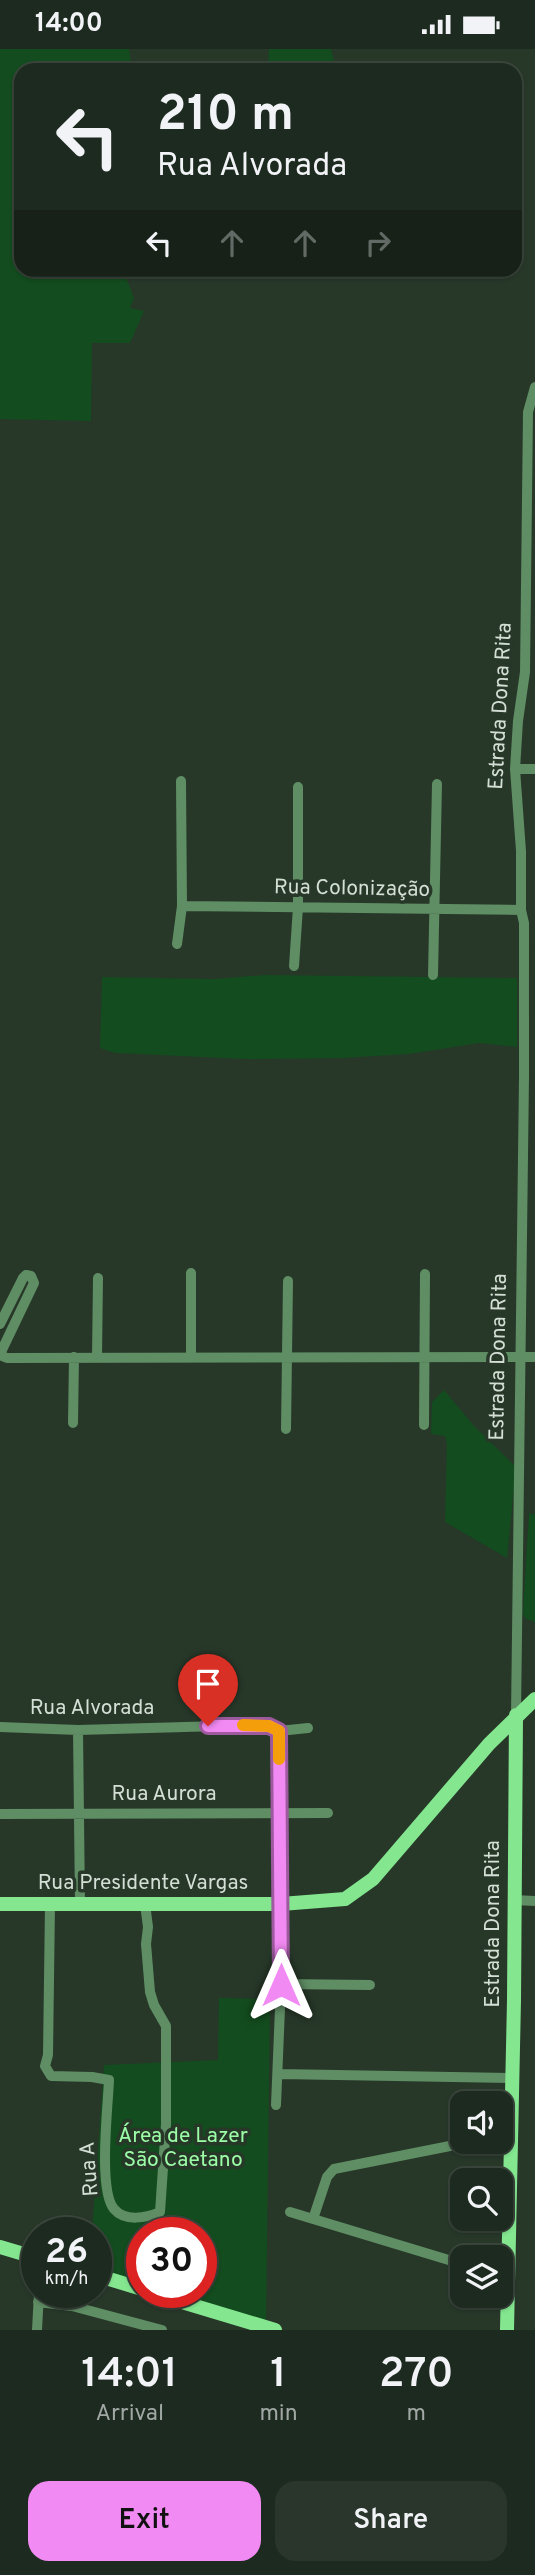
<!DOCTYPE html>
<meta charset="utf-8">
<style>
:root{--surface:#1d2a1f;--page:#2a362c;--text:#f1f3f6;--muted:#a0a7a4;--line:#3b463d;--accent:#f28af3}
body{margin:0;font-family:Overpass,sans-serif;background:var(--page);color:var(--text);height:100vh;display:flex;flex-direction:column;font-size:26px;white-space:nowrap}
*{box-sizing:border-box;margin:0}
p{font-size:23px;color:var(--muted)}
.icon{flex:none;width:38px;height:38px;fill:none;stroke:currentColor;stroke-width:2;stroke-linecap:round;stroke-linejoin:round}
.map{position:relative;height:2281px;overflow:hidden}
.sheet{display:flex;flex-direction:column;background:var(--surface);flex:1}
.sheet>*{flex:none}
.guide{position:absolute;left:14px;top:14px;width:508px;height:214px;border-radius:21px;box-shadow:0 2px 5px #0004,0 0 0 2px var(--line);background:#1d2a1f;color:var(--text);overflow:hidden}
.fabs{position:absolute;left:450px;top:2042px;display:grid;gap:14px}
.fabs a{display:grid;place-items:center;width:63px;height:63px;border-radius:14px;background:var(--surface);box-shadow:0 2px 5px #0004,0 0 0 2px var(--line);font-size:35px}
.speed{position:absolute;left:21px;top:2168px;display:flex;gap:14px;font-size:35px;font-weight:700;text-align:center}
.speed>*{display:grid;place-content:center;width:91px;height:91px;border-radius:50%;background:var(--surface);box-shadow:0 2px 5px #0004,0 0 0 2px var(--line);line-height:1}
.speed small{font-size:18px;font-weight:400}
.speed .limit{border:10px solid #d22;background:#fff;color:#111}
.pin{position:absolute;display:grid;place-items:center;width:60px;height:60px;color:#fff;margin:-72px -30px;border-radius:50% 50% 50% 0;rotate:-45deg;box-shadow:0 0 7px #0007}
.pin .icon{rotate:45deg}
.me{position:absolute;width:77px;margin:-38px;rotate:0deg;stroke-linejoin:round;filter:drop-shadow(0 0 5px #0008)}
.turn{display:flex;align-items:center;gap:24px;height:147px;padding:0 28px;font-size:32px}
.turn .icon{width:91px;height:91px;stroke-width:2.5}
.turn b{display:block;font-size:49px;line-height:60px}
.lanes{display:flex;align-items:center;height:66px;padding:0 28px;background:#0003;justify-content:center;gap:35px;direction:ltr}
.lanes .off{opacity:.35}
.eta{display:flex;justify-content:space-evenly;align-items:center;height:119px;text-align:center}
.eta b{font-size:42px;font-weight:600;line-height:49px}
.cta{display:flex;gap:14px;margin-top:auto;padding:14px 28px}
.cta a{flex:1;height:80px;border-radius:21px;background:var(--accent);color:#111;font-size:28px;font-weight:600;line-height:80px;text-align:center}
.cta a+a{background:var(--page);color:var(--text)}
.status{display:flex;justify-content:space-between;align-items:center;height:49px;padding:0 35px;background:var(--surface);direction:ltr}
.status svg{height:19px;fill:currentColor}
.map>svg:first-child{display:block}
.green{fill:#134c1e}
.lines{fill:none;stroke-linecap:round;stroke-linejoin:round}
.minor{stroke:#5f8d64;stroke-width:10}
.major{stroke:#84e790;stroke-width:14}
.route-casing{stroke:#9d5a9e;stroke-width:18}
.route{stroke:#f28af3;stroke-width:12}
.slow{stroke:#f59e0b;stroke-width:12}
.labels{text-anchor:middle;dominant-baseline:central;stroke-width:7;stroke-linejoin:round;paint-order:stroke}
.street-label{font-size:21px;fill:#d3ded4;stroke:#273829}
.park-label{font-size:21px;fill:#9cfda7;stroke:#273829}
</style>
<div class="status"><b>14:00</b><svg viewBox="0 0 49 12"><path d="M0 12V9h3v3zM5 12V6h3v6zM10 12V3h3v9zM15 12V0h3v12zM26 1h20v11H26zM47 4h2v5h-2z"/></svg></div>
<div class="map">
<svg width="535" height="2281" viewBox="0 0 535 2281">
<rect width="100%" height="100%" fill="#273829"/>
<path class="green" d="M0,0H129L132,21H21V220L123,221L134,249L130,259L144,262L130,294H92L91,372L0,370Z
M269,0H331L336,21H268Z
M266,926L517,929V998L479,994L409,1005L342,1009L246,1010L115,1004L100,999L102,928L214,930Z
M444,1341L474,1377L516,1418L507,1509L445,1473L447,1395L445,1387L431,1385L432,1353Z
M529,1464L535,1466V1573L526,1570L523,1565Z
M219,1949L270,1950L266,2278L152,2244H201V2184H142V2240L96,2226V2184H92L104,2016L218,2011Z"/>
<g class="lines">
<path class="minor" d="M515,720H535
M182,857L521,861
M177,895L182,857L181,732
M294,917L298,858V738
M433,926L437,735
M191,1224V1308
M0,1275L23,1229L26,1226L31,1227L34,1234L0,1305
M0,1306L7,1309L535,1308
M97,1308L98,1229
M73,1374L74,1308
M424,1376L425,1225
M286,1380L288,1232
M516,1666L524,1028V874L521,861V802L515,720L518,672L525,623L528,363L535,338
M0,1678L78,1681L259,1676L269,1677L279,1682L308,1679
M78,1681L80,1855
M0,1765L328,1764
M514,1851L535,1852
M50,1855L48,2006L45,2017L51,2027L92,2028L109,2031C108,2058 98,2141 114,2160C125,2173 146,2169 160,2163L166,2075V1977L154,1956L150,1943L146,1895L148,1878L145,1855
M281,1935L370,1936
M279,2025L513,2029
M276,2056L281,1935L279,1682
M290,2163L462,2215
M313,2170L327,2128L334,2120L470,2093
M38,2253L72,2257L162,2281
M37,2281L39,2244"/>
<path class="major" d="M0,1855H281L345,1850L373,1830L489,1695L535,1650
M0,2198L37,2209
M96,2226L142,2240
M152,2244L275,2281
M507,2281L514,1951L516,1666"/>
</g>
<g class="lines">
<g class="route-casing">
<path id="route" d="M208,1677H269L279,1682L281,1936"/>
</g>
<use href="#route" class="route"/>
<path class="slow" d="M243,1676L269,1677L279,1682V1710"/>
</g>
<g class="labels">
<g class="street-label">
<text transform="translate(501 657) rotate(-87)">Estrada Dona Rita</text>
<text transform="translate(352 840) rotate(1)">Rua Colonização</text>
<text transform="translate(499 1308) rotate(-89)">Estrada Dona Rita</text>
<text x="92" y="1659">Rua Alvorada</text>
<text x="164" y="1745">Rua Aurora</text>
<text x="143" y="1834">Rua Presidente Vargas</text>
<text transform="translate(493 1875) rotate(-90)">Estrada Dona Rita</text>
<text transform="translate(90 2120) rotate(-94)">Rua A</text>
</g>
<g class="park-label">
<text x="183" y="2087">Área de Lazer<tspan x="183" dy="24">São Caetano</tspan></text>
</g>
</g>
</svg>
<div class="fabs">
<a><svg class="icon" aria-label="sound" viewBox="0 0 24 24"><path d="M4 9h4l5-4v14l-5-4H4zM17 9q2 3 0 6"/></svg></a>
<a><svg class="icon" aria-label="search" viewBox="0 0 24 24"><circle cx="10" cy="10" r="6"/><path d="M15 15l6 6"/></svg></a>
<a><svg class="icon" aria-label="layers" viewBox="0 0 24 24"><path d="M12 4l9 5-9 5-9-5zM3 14l9 5 9-5"/></svg></a>
</div>
<div class="speed"><div>26<small>km/h</small></div><div class="limit">30</div></div>
<div class="pin" style="left:208px;top:1677px;background:#d93025"><svg class="icon" aria-label="arrive" viewBox="0 0 24 24"><path d="M6 21V4h12l-3 4 3 4H6"/></svg></div>
<svg class="me" style="left:281px;top:1936px" viewBox="-20 -20 40 40"><path d="M0-17L14 15 0 8-14 15z" fill="#f28af3" stroke="#fff" stroke-width="4"/></svg>
<div class="guide">
<div class="turn"><svg class="icon" aria-label="left" viewBox="0 0 24 24"><path d="M17 20v-9H6M10 6l-5 5 5 5"/></svg><div><b>210 m</b>Rua Alvorada</div></div>
<div class="lanes"><svg class="icon" aria-label="left" viewBox="0 0 24 24"><path d="M17 20v-9H6M10 6l-5 5 5 5"/></svg><svg class="icon off" aria-label="ahead" viewBox="0 0 24 24"><path d="M12 20V5M6 11l6-6 6 6"/></svg><svg class="icon off" aria-label="ahead" viewBox="0 0 24 24"><path d="M12 20V5M6 11l6-6 6 6"/></svg><svg class="icon off" aria-label="right" viewBox="0 0 24 24"><path d="M7 20v-9h11M14 6l5 5-5 5"/></svg></div>
</div>
</div>
<section class="sheet">
<div class="eta">
<div><b>14:01</b><p>Arrival</p></div>
<div><b>1</b><p>min</p></div>
<div><b>270</b><p>m</p></div>
</div>
<div class="cta"><a>Exit</a><a>Share</a></div>
</section>
